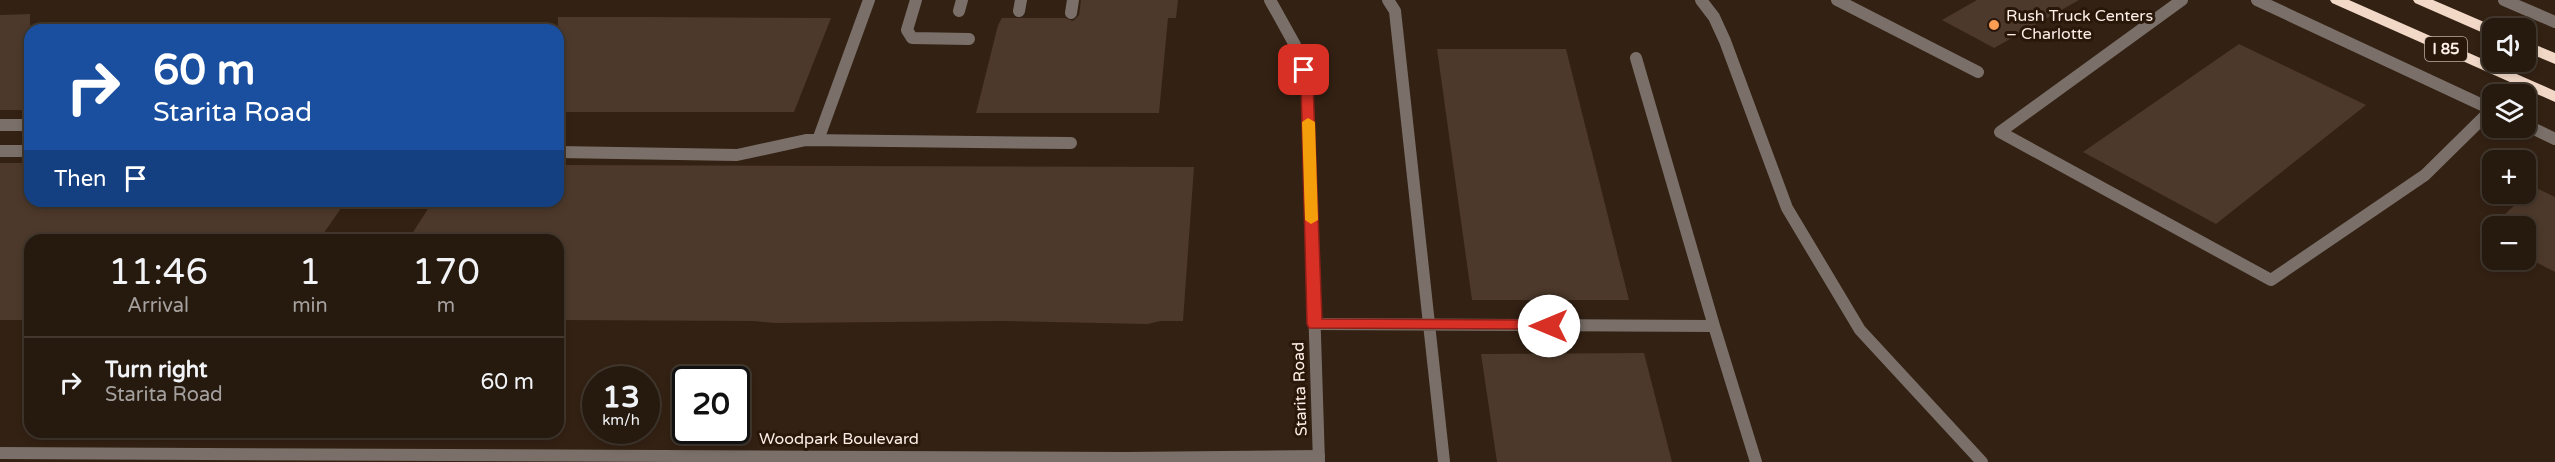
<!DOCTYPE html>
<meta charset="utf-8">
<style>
:root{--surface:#26190e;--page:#32261c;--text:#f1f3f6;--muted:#a4a09e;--line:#42382e}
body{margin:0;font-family:"Varela Round",sans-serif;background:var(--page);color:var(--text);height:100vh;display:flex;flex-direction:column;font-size:22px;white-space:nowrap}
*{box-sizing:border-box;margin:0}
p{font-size:20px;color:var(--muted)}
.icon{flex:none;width:33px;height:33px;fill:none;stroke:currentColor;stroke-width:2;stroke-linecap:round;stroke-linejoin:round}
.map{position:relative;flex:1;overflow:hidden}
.side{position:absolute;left:24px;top:234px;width:540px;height:204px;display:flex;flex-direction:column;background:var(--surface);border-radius:18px;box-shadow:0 3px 9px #0003,0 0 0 2px var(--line)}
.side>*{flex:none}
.banner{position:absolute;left:24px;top:24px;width:540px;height:183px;border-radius:18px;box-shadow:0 3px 9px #0003,0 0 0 2px var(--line);background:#1a4fa0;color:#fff;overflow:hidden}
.controls{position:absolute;left:2482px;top:18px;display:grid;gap:12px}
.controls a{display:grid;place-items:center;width:54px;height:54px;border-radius:12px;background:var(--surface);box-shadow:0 3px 9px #0003,0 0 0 2px var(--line);font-size:30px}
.speed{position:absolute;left:582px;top:366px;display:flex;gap:12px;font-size:30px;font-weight:700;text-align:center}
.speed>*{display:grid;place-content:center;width:78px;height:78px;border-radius:50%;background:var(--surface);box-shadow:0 3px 9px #0003,0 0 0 2px var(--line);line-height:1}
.speed small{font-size:15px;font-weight:400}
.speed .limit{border:3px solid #111;border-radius:9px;background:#fff;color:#111}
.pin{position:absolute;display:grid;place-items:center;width:51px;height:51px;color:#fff;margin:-26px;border-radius:12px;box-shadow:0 3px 9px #0006}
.me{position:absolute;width:66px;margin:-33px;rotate:270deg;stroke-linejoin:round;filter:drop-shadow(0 0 4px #0008)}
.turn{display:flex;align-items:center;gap:21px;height:126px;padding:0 30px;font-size:27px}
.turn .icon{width:78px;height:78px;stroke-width:2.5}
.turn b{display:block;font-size:42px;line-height:51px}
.then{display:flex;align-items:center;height:57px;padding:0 30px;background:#0003;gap:12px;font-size:22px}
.eta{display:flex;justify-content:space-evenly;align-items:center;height:102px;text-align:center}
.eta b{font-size:36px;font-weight:600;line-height:42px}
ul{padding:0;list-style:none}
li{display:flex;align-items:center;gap:18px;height:90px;padding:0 30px;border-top:2px solid var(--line)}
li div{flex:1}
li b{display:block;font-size:22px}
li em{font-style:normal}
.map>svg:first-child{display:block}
.building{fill:#4d392b}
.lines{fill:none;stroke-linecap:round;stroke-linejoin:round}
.service{stroke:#7a7069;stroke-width:12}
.minor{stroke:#7a7069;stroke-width:12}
.tertiary{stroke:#7a7069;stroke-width:12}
.motorway{fill:#f2d9c7;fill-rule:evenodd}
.route{fill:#d93025;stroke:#8d1f18;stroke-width:1.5}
.slow{fill:#f59e0b}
.poi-dot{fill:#fc9d54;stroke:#29170a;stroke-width:2}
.labels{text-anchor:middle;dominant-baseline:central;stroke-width:6;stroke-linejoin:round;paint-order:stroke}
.shield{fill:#29170a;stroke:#bdaea5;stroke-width:1.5}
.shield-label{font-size:15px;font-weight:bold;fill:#fdefe7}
.poi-label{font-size:16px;fill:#fdefe7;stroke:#29170a;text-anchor:start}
.street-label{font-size:16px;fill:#fdefe7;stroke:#29170a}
</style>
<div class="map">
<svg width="2555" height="462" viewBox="0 0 2555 462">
<rect width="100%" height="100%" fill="#332113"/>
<path class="building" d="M1081,0H1178L1176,18H1168L1159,113H976L998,25L1002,18H1065L1073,21L1079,15Z
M1977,0H2079L1994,48L1942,20Z
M30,14V110H0V15Z
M558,17H644L831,18L794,112H558Z
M2239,44L2366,105L2216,224L2083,152Z
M1437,49H1566L1629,300H1472Z
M0,163H30V201H346L319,240H30V320H0Z
M558,165L1194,167L1183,321H1160L1148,324L1001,321L775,323L753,321L558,320V240H408L433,201H558Z
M2534,187L2555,197V272L2526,257V226H2493V235L2486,232Z
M1644,353L1672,462H1497L1481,354Z"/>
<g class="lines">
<path class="service" d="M916,0L907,30L912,38L969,39
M1388,0L1395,11L1444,462
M1701,0L1714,17L1725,41L1787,208L1860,330L1982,462
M1837,0L1978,72
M2182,0L2000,132L2271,280L2425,175L2492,109
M959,11L962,0
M1019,11L1021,0
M1071,13L1073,0
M1636,58L1714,326
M0,125H30
M818,140L869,0
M0,151H30
M558,152L737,155L806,140L1071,143
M1315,324L1714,326L1756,462"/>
<path class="minor" d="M0,453L1126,458L1319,456"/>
<path class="tertiary" d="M1270,0L1295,45L1307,84L1319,462
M2257,0L2493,110
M2504,0L2555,22
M2526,125L2555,139"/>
<path class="motorway" d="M2330,0H2349L2555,91V102L2332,3Z
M2413,0H2433L2498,28H2493V37L2488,35L2415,3Z
M2526,41L2555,53V64L2526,52Z"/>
</g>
<path class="route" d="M1304,67L1310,70L1313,84L1322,319L1549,320L1554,322L1556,326L1554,329L1309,328L1307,324L1301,84L1297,70Z"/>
<path class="slow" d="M1308,118L1315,122L1318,220L1311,224L1305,220L1302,122Z"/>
<circle class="poi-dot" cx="1994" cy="25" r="6"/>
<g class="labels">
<rect class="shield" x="2425" y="37" width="42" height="24" rx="4.5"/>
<g class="shield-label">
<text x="2446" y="49">I 85</text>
</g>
<g class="poi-label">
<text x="2006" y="16">Rush Truck Centers<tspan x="2006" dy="18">– Charlotte</tspan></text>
</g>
<g class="street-label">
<text transform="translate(1300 389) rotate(-92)">Starita Road</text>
<text x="839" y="439">Woodpark Boulevard</text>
</g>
</g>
</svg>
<div class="controls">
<a><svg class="icon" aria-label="sound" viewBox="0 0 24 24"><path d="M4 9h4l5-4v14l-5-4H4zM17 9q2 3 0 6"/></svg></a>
<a><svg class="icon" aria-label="layers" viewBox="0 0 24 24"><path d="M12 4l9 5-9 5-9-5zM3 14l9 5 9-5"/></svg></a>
<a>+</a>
<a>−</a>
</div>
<div class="speed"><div>13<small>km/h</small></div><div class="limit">20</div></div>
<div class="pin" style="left:1304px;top:70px;background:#d93025"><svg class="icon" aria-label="arrive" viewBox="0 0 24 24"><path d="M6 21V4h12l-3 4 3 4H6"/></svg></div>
<svg class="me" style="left:1549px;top:326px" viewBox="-20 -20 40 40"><circle r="19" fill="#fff"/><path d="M0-13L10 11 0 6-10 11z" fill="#d93025"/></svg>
<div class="banner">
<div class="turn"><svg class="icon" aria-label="right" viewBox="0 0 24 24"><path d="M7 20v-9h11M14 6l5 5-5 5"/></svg><div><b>60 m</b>Starita Road</div></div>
<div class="then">Then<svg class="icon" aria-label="arrive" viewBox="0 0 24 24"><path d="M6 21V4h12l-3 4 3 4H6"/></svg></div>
</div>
<section class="side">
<div class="eta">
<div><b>11:46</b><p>Arrival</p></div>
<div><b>1</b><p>min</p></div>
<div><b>170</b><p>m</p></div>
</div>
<ul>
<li><svg class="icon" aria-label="right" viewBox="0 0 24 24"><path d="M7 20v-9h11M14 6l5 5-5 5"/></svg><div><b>Turn right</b><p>Starita Road</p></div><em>60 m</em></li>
</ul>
</section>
</div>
